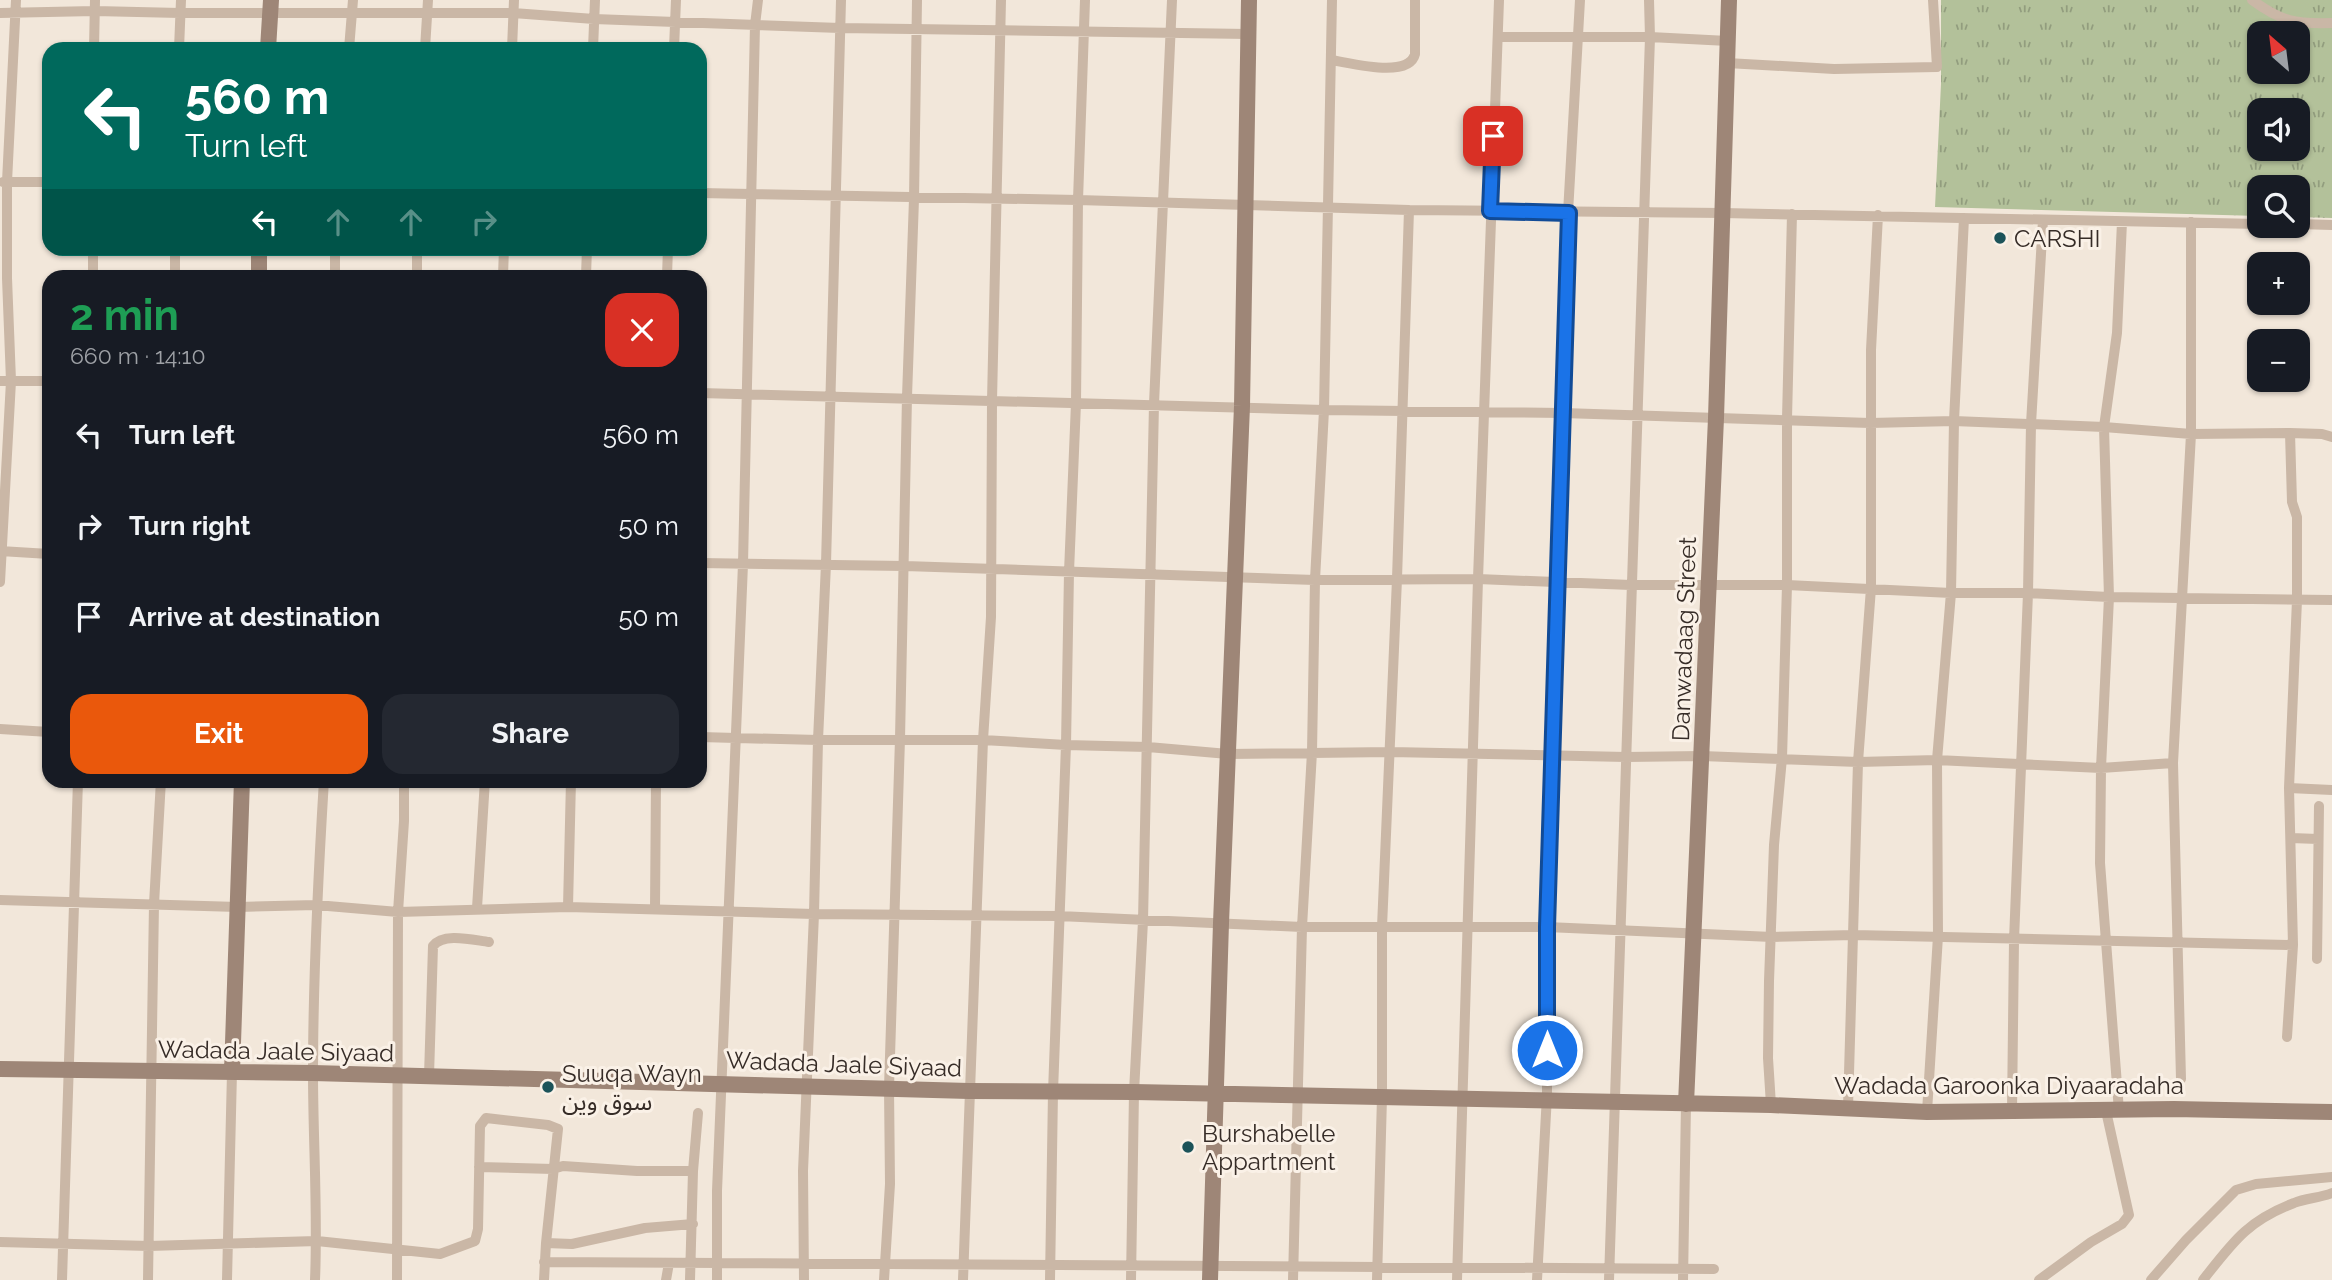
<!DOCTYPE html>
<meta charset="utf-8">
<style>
:root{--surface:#171b24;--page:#242831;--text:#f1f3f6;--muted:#9ea1a6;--accent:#ea580c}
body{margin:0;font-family:Raleway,"Noto Sans Arabic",sans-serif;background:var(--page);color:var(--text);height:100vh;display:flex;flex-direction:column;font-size:26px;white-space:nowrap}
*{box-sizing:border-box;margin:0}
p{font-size:23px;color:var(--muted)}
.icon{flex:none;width:38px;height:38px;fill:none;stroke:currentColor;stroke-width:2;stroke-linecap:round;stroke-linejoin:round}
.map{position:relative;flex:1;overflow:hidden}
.sheet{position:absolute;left:42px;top:270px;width:665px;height:518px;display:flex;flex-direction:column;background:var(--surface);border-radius:21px;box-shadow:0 2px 5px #0004}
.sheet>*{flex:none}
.guide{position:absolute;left:42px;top:42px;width:665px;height:214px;border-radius:21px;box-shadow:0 2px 5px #0004;background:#00695c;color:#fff;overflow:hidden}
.needle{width:46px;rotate:332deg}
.controls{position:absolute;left:2247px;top:21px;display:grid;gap:14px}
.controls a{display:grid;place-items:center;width:63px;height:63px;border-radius:14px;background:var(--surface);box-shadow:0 2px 5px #0004;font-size:35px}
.pin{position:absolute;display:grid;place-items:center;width:60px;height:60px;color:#fff;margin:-30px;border-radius:14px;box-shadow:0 4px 10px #0006}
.me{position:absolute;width:77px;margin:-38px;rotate:0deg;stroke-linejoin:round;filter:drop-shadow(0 0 5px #0008)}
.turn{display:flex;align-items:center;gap:24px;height:147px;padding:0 28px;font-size:32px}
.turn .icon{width:91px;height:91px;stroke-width:2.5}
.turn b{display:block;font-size:49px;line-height:60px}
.lanes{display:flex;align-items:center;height:66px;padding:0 28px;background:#0003;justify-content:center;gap:35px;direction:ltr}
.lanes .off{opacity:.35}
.round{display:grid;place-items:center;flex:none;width:74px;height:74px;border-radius:21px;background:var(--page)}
.head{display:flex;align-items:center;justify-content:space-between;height:119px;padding:0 28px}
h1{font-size:42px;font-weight:700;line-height:52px;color:#1e9e55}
.button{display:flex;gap:14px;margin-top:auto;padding:14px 28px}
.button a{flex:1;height:80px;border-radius:21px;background:var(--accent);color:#fff;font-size:28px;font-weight:700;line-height:80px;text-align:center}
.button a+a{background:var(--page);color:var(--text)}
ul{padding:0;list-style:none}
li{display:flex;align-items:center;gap:21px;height:91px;padding:0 28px}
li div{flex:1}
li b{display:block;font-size:26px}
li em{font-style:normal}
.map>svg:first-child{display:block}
.grass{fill:url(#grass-tufts);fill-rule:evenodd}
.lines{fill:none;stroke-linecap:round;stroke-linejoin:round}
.street{stroke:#cab7a6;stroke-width:10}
.secondary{stroke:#9e8677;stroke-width:16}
.route-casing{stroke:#114b97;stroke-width:18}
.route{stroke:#1a73e8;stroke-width:12}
.poi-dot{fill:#1c5359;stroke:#faf1e7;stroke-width:2.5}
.labels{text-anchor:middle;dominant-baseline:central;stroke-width:6;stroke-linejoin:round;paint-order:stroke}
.poi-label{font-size:24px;fill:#362c27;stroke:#faf1e7;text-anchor:start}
.street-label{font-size:24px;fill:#362c27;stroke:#faf1e7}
</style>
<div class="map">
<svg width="2332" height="1280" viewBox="0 0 2332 1280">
<defs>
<pattern id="grass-tufts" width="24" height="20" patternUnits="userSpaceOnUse" patternTransform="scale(1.75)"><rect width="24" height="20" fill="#b3c19a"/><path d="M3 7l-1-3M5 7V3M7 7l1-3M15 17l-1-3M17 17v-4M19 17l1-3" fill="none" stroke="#929d7e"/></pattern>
</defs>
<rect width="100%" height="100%" fill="#f2e7da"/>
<path class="grass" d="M1941,0H2332V218L2298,217V187H2259V216L1935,207L1941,84ZM2259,33H2298V72H2259ZM2259,110H2298V149H2259Z"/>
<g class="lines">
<path class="street" d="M2252,0C2282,22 2295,24 2332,23
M0,13L95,11L180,13H513L594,19L840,28L1248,34
M1498,37H1650L1728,41
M94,49L95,0
M179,49L181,0
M349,49L353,0
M425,49L428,0
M512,49L514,0
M593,49L595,0
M674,49L676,0
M1331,60C1351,63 1409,79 1415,54V0
M1727,63L1834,69L1937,67L1933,0
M3,182H49
M700,193L1078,200L1409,210L1723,213L2259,224
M2298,224L2332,225
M335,248V276
M417,248V276
M93,276V248
M175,276V248
M503,276L504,248
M586,276L587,248
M667,276L668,248
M0,381H49
M700,393L1324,410L1563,413L1870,423L1954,421L2104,427L2191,434L2290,433L2322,434L2332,437
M0,551L49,554
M700,563L905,566L1315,580L1478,579L1631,585H1787L1951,593H2028L2109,597L2332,600
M0,582L11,381L7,278V182L16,0
M0,729L49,732
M700,737L818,740H983L1066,745L1148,747L1228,754L1391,752L1626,757L1702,756L1858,762L1937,760L2101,768L2173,763
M2289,788L2332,790
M2291,838L2318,839
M0,900L238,907L316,905L398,912L568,907L814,914L1059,916L1302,927H1547L1772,937L1854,935L2293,945
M568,907L571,780
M477,908L485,780
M655,909L656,780
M2317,959L2319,806
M2287,1037L2293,945L2289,788L2297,600V517L2292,502L2290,433
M429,1076L433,946C443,932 473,940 489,942
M2181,1079L2173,763L2191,434V222
M1771,1105L1768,1058L1769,981L1774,845L1782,758L1787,585V419L1792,214
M1848,1108L1858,762L1871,588V350L1878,215
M2119,1111L2100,863L2101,768L2109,597L2104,427L2117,333L2122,222
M1927,1112L1938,936L1937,760L1951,593L1954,421L1964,218
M2012,1112L2014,940L2028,593L2031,424L2043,220
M479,1167L553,1169L563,1166L637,1171H693
M0,1242L149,1246L317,1241L440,1254L475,1241L478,1229L480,1126L486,1118L548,1125L558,1129L546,1243L544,1280
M546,1243L572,1244L645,1228L693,1224
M544,1262L1714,1269
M62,1280L78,780
M148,1280L154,904L161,780
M227,1280L232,1072
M315,1280C318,1211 313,1142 313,1073C313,975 318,878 324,780
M397,1280L398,912L404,821V780
M666,1280L669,1263
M690,1280L693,1171L698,1113
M717,1280V1191L743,564L755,25L758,0
M804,1280L803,1171L814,914L818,740L826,564L841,0
M884,1280L890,1184L889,1088L900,739L907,397L914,199L917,0
M963,1280L983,740L991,617L992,401L1001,0
M1050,1280L1053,1092L1066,745L1069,572L1076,403L1078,200L1085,0
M1131,1280L1134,1092L1143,921L1154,404L1172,0
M1293,1280L1302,927L1312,752L1315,580L1324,410L1332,0
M1377,1280L1382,1097V927L1397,579L1409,210
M1457,1280L1478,579L1499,0
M1537,1280L1547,1095V927L1568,213L1580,0
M1609,1280L1650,37L1649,0
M1683,1280L1686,1104
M2039,1280L2091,1242L2122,1224L2129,1215L2106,1111
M2151,1280L2186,1240L2236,1190L2256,1184L2332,1177
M2203,1280C2233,1242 2247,1221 2294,1203C2306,1198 2320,1198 2332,1193"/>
<path class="secondary" d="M268,49L271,0
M259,276V248
M0,1069L313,1073L969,1091L1134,1092L1771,1105L1927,1112L2174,1109L2332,1112
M232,1072L242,780
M1686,1104L1716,418L1729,0
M1210,1280L1221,923L1242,406L1249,0"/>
</g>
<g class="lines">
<g class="route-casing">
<path id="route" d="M1493,136L1490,211L1569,213L1547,927V1050"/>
</g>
<use href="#route" class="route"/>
</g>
<g class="poi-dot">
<circle cx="2000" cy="238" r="7"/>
<circle cx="548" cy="1087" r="7"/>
<circle cx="1188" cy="1147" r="7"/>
</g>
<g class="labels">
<g class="poi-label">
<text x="2014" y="238">CARSHI</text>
<text x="562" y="1073">Suuqa Wayn<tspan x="562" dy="28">سوق وين</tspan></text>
<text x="1202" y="1133">Burshabelle<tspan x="1202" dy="28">Appartment</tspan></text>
</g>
<g class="street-label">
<text transform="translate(1684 639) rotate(-88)">Danwadaag Street</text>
<text transform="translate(276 1051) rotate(1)">Wadada Jaale Siyaad</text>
<text transform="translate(844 1064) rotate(2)">Wadada Jaale Siyaad</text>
<text x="2009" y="1085">Wadada Garoonka Diyaaradaha</text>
</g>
</g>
</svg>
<div class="controls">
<a><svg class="needle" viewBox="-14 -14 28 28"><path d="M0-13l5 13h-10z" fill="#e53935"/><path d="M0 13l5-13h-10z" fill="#9ea1a6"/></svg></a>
<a><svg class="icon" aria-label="sound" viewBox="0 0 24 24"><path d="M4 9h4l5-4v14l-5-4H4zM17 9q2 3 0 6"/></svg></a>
<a><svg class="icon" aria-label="search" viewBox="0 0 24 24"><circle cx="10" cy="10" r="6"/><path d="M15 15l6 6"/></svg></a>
<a>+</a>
<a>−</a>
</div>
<div class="pin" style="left:1493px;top:136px;background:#d93025"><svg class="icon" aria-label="arrive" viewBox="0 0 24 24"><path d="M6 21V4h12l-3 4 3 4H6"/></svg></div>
<svg class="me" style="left:1547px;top:1050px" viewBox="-20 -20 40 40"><circle r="17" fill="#1a73e8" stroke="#fff" stroke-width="3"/><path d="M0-11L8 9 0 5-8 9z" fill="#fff"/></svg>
<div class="guide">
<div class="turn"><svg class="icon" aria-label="left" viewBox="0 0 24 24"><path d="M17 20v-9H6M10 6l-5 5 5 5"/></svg><div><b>560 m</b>Turn left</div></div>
<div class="lanes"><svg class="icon" aria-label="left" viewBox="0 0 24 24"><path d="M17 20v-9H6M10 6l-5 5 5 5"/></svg><svg class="icon off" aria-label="ahead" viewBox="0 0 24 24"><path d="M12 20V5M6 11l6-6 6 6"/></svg><svg class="icon off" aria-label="ahead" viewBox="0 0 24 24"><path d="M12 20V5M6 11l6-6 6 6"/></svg><svg class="icon off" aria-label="right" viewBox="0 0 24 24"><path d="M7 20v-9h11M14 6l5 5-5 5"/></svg></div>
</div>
<section class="sheet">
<div class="head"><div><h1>2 min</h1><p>660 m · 14:10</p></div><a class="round" style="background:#d93025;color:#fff"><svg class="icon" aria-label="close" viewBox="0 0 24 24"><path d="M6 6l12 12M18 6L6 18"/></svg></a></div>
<ul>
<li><svg class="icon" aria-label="left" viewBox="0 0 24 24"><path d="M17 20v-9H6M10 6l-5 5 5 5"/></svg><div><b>Turn left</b></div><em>560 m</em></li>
<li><svg class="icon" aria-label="right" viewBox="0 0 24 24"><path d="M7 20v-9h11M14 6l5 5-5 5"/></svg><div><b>Turn right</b></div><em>50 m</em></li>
<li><svg class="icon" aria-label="arrive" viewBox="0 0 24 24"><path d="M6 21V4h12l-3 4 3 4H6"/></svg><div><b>Arrive at destination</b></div><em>50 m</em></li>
</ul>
<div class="button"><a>Exit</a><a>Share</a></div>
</section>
</div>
